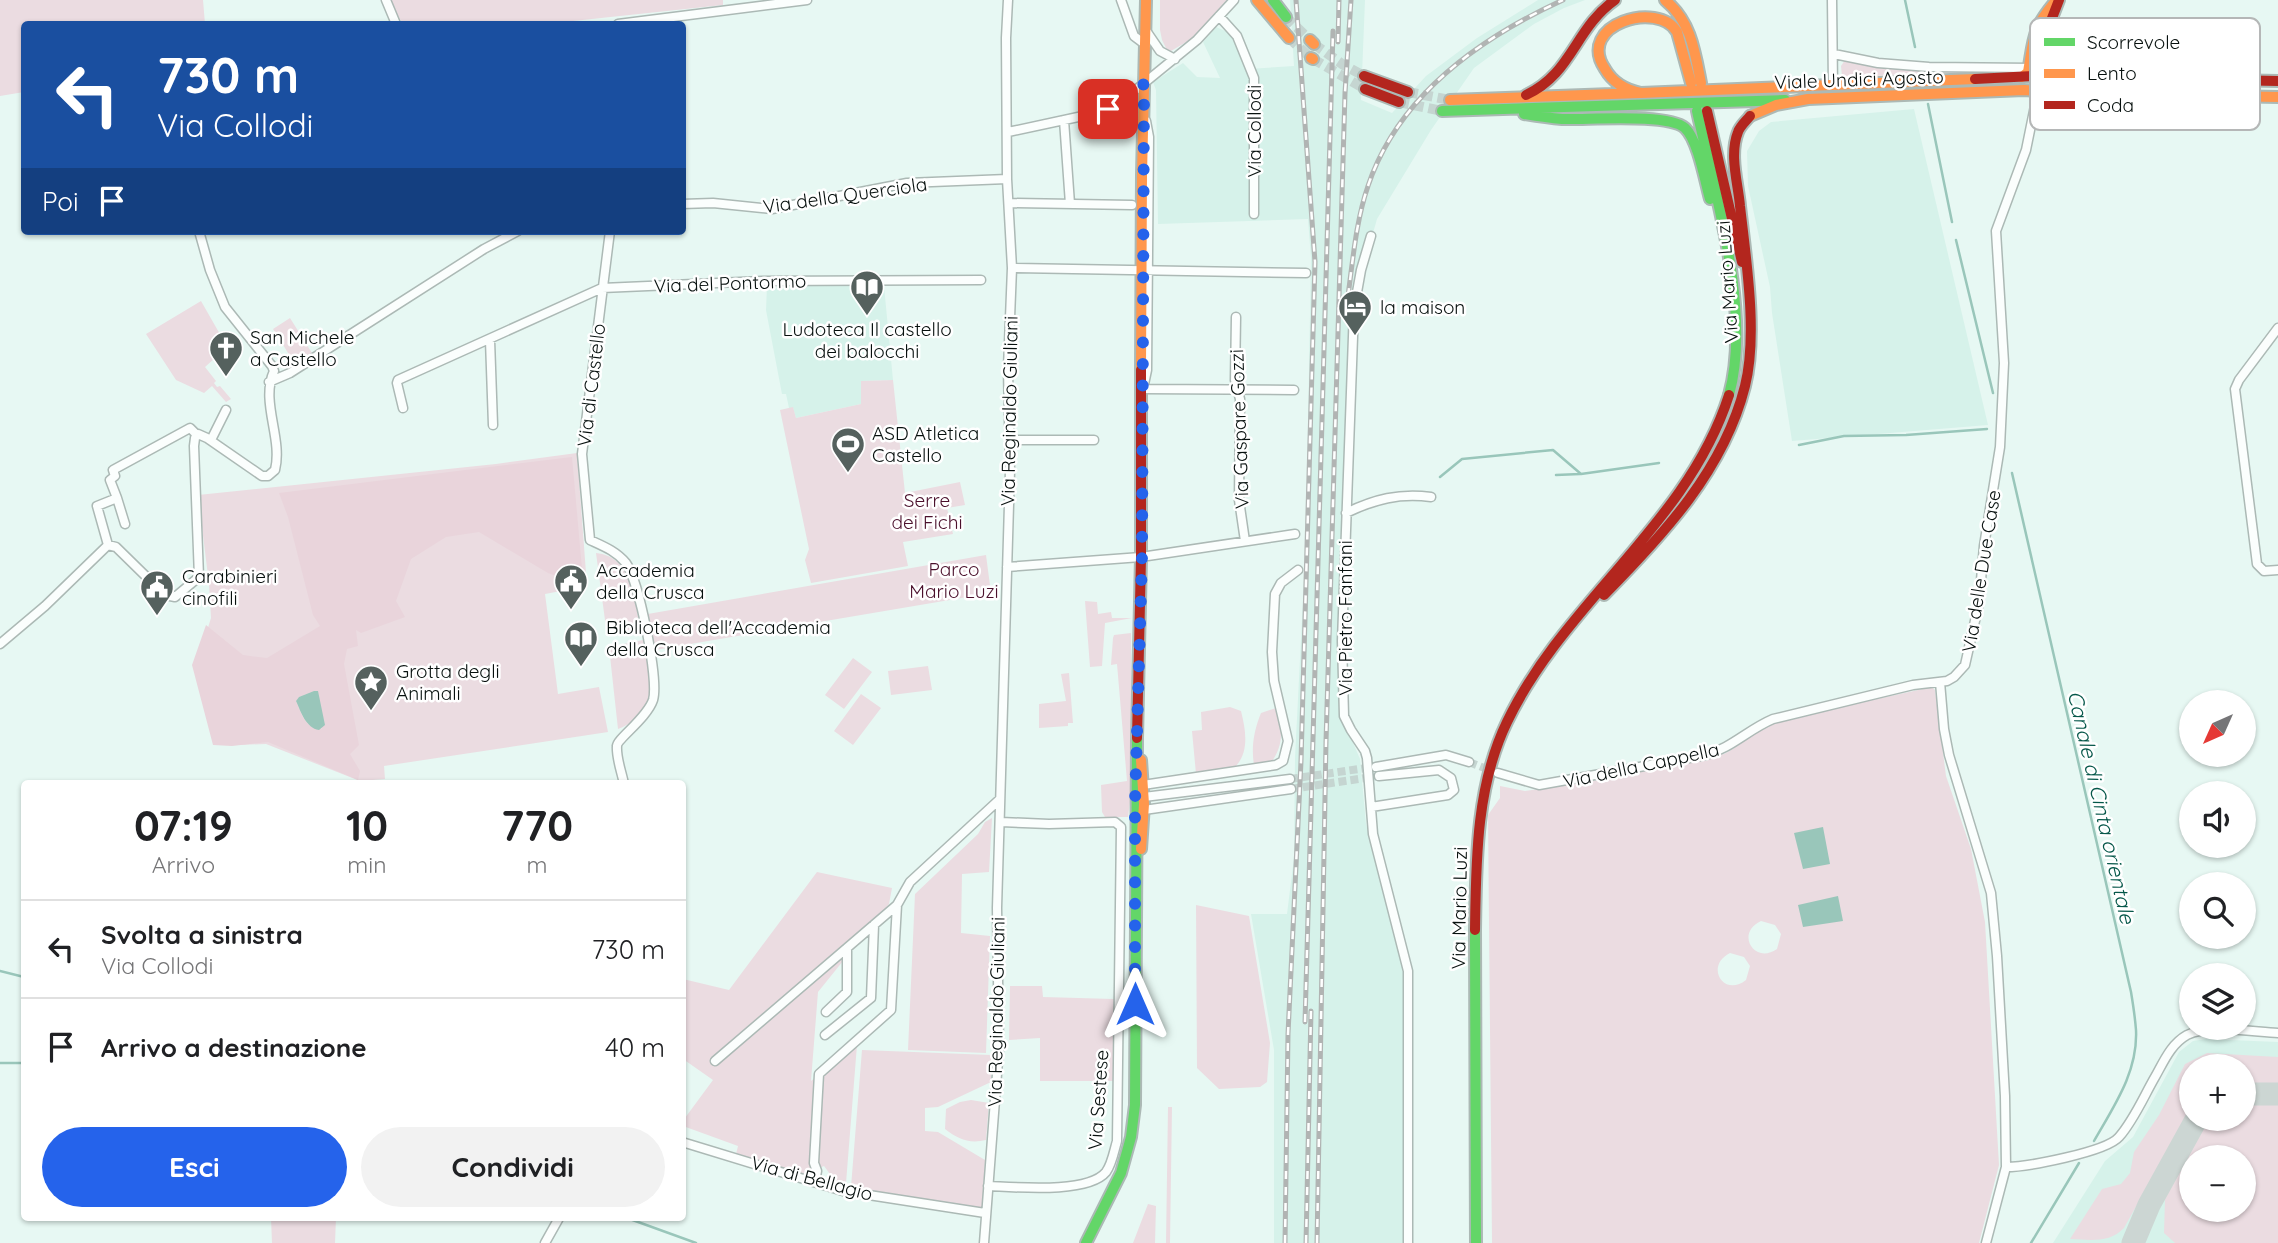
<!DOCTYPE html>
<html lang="it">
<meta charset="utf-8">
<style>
:root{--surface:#fff;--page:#f2f2f2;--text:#202124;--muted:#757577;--line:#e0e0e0;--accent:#2563eb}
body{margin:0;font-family:Quicksand,sans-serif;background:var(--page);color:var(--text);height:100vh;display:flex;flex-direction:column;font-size:26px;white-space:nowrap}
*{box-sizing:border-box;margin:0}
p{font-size:23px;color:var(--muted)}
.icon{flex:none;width:38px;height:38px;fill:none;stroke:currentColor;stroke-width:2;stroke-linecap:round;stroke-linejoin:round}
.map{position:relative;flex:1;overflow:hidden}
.panel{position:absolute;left:21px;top:780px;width:665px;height:441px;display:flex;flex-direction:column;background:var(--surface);border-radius:7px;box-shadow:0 2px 5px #0004}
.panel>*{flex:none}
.hud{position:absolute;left:21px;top:21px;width:665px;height:214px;border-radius:7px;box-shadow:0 2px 5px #0004;background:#1a4fa0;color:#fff;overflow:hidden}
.needle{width:46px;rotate:225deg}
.buttons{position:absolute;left:2179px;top:690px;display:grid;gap:14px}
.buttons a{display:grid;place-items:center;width:77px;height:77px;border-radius:50%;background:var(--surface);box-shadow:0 2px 5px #0004;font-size:35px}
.pin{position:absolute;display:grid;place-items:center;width:60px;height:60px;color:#fff;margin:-30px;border-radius:14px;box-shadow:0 4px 10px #0006}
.me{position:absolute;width:77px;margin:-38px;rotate:0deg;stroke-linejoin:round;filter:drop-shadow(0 0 5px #0008)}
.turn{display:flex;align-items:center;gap:24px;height:147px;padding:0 21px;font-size:32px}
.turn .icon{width:91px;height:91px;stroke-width:2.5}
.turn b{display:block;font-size:49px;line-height:60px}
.then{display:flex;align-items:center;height:66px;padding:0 21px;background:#0003;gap:14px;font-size:26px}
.eta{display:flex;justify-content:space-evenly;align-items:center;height:119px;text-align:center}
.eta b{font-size:42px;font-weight:800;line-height:49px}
.primary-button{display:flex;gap:14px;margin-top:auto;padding:14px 21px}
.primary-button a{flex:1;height:80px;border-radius:42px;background:var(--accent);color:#fff;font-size:28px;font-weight:800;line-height:80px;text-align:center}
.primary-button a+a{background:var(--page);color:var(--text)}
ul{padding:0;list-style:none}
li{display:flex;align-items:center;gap:21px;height:98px;padding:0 21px;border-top:2px solid var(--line)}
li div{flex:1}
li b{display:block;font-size:26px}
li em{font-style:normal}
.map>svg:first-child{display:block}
.built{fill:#d6f2ea;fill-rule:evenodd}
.green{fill:#ebdce1;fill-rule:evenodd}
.forest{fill:#e9d4db;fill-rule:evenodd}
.water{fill:#99c6ba}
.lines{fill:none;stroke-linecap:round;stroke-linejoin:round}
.stream{stroke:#99c6ba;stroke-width:2.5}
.taxiway{stroke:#ccd6d3;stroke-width:23}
.street-tunnel{stroke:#c5d5d1;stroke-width:8;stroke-dasharray:8 4;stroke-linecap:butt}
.secondary-tunnel{stroke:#c5d5d1;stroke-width:10;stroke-dasharray:10 5;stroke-linecap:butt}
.street-casing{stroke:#acb9b5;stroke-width:11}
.fast-casing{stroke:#acb9b5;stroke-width:14}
.slow-casing{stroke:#acb9b5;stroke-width:14}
.jam-casing{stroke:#acb9b5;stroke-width:14}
.street{stroke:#fbfefd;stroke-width:8}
.fast{stroke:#63d668;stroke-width:10}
.slow{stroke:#ff974d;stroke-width:10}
.jam{stroke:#b3261e;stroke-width:10}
.rail-casing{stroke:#b1b4b3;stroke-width:5}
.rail{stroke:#fff;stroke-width:2.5;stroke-dasharray:8;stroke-linecap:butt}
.route{stroke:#2563eb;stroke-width:12;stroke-dasharray:0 21.6}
.labels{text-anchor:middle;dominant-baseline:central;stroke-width:5;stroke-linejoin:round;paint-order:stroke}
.street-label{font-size:19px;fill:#07100e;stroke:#fff}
.poi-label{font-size:19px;fill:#07100e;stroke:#fff;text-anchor:start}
.park-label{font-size:19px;fill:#4b102c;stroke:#fff}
.water-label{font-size:21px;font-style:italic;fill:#055749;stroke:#fff}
.key{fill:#fff;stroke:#b5b7b7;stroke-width:2}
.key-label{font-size:19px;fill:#07100e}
</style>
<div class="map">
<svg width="2278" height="1243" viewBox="0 0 2278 1243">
<rect width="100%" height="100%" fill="#e7f8f3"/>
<path class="built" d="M1290,0H1365L1361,100L1392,113L1426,76L1477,38L1538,0H1585L1564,8L1534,24L1474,68L1431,130L1377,219L1354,300L1342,717L1360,759L1366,824L1405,975L1404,1243H1274V1050L1251,914H1287L1294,858L1295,758L1306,540L1311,258L1308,219L1158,224L1156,90L1153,82L1183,63L1197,77L1220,78L1203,42L1216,27L1230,33L1248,69L1294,66Z
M1914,109L1988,425L1792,441L1772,313L1770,287L1748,186L1747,151L1759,131L1771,122Z
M767,286H884L893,380L862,381L861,404L796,418L793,408H789L786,394H782L766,310Z
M2206,1039L2278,1042V1243H2053L2105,1161L2133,1137L2179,1052L2193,1041ZM2191,1066H2244V1118H2191ZM2191,1157H2244V1209H2191Z"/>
<path class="green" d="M0,0H203L205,24H24V92L0,96Z
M388,0H723V5L545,24H403Z
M1160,0H1227L1193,38L1171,51L1167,50L1162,40L1160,30Z
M1845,60L1878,67H1909L1915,71H2026L1842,77L1841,66Z
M201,301L225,343L212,355L215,358L205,367L216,381L214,383L217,387L220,386L231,399L226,402L212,386L204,393L176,380L146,334Z
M290,318L312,353L295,364L273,329Z
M893,380L905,493L960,482L965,505L947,508L953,534L903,542L908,566L811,583L805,560L809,549L780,410L793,407L796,418L861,404V381Z
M577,453L587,586L545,594L558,694L599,687L608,732L384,766L385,779L360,781L266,744L239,745L204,640L211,618L209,584L198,495L496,464Z
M596,553C632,556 635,600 640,628L607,635Z
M986,555L991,593L649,651L642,615Z
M1085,601L1097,602L1098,614L1111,612L1112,618H1132L1105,623L1102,666L1090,667Z
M1131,633L1132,786L1128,817H1105L1102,812L1101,785L1127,781L1117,664L1111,665L1113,638L1114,635Z
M643,640C650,676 662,712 618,729L609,647Z
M853,658L872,672L844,709L825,695Z
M928,666L932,690L891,695L888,671Z
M1069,673L1073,723H1068V726L1039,728V704L1066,701L1061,674Z
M1932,687L1935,690L1946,776L1971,849L1985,922L1999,1165L1979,1243H1492L1488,815L1500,798V786L1525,791L1593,781L1724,754L1733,749L1749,734L1776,721ZM1761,921L1775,925L1781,934L1777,949C1754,965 1735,933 1761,921ZM1730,953L1744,957L1750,966L1746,980C1724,998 1704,966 1730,953Z
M861,694L881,708L853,745L834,731Z
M1230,707L1241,711C1246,731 1250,754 1233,769L1196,774L1192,731L1202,730L1201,712Z
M1276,708C1283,729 1284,746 1270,764L1254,765C1251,747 1254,730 1261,713Z
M992,818L989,872L962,874L961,933L990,936L986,1053L908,1050L915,894L978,834L985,822Z
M817,872L892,888L889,904L818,992L811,1081L857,1045L846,1183L836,1182L824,1166L805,1174L736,1154L738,1146L683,1126L682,1122L713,1080L683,1059V979L729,990Z
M1196,905L1249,916L1270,1043L1267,1082L1260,1087L1219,1089L1197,1068Z
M1010,986H1042L1043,997L1114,999L1113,1081H1040V1038L1009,1040Z
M862,1050L991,1055V1082L938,1107L925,1108V1131L938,1132L985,1160L982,1210L851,1187Z
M2207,1053L2278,1057V1083H2244V1066H2191V1108L2124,1228C2110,1243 2091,1240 2070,1239L2102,1189L2121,1184L2130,1173L2134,1152L2159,1115L2185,1064Z
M971,1100L989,1103L986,1140C969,1144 958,1139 945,1129L946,1109L960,1102Z
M2260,1102L2278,1104V1243H2175L2164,1233L2165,1199L2201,1132L2212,1118H2244V1103ZM2191,1157H2244V1209H2191Z
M1168,1107H1172L1170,1243H1166Z
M1148,1204L1156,1206L1155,1243H1133Z
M271,1218H336L335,1243H272Z"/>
<path class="forest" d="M572,457L583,580L564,579L548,573L479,532L446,537L411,559L396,601L405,617L361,633L356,630L358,646L347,649L344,664L359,745L350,754L360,771L358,780L268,742L232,746L213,745L192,665L206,625L243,655L267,658L320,626L313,615L288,517L279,493ZM314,691H318L322,729C306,730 301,714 296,701L299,697Z"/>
<path class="water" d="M314,691H318L325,725L319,730C306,728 301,712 296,701L299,697Z
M1823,827L1830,864L1803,869L1794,833Z
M1838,896L1843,921L1803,927L1798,905Z"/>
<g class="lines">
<path class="stream" d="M1905,0L1915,47
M1928,104L1952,222
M1956,240L1993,393
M1799,445L1844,436L1906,435L1987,429
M2012,473L2131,992C2133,1004 2135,1017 2136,1030C2138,1072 2114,1106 2094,1141
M1556,475L1580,474
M1440,477L1462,459L1553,450L1581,474L1659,463
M0,971L24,977
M0,1063H24
M627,1218L696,1243
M2031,1243L2079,1163"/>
<path class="taxiway" d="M2244,1094H2278
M2133,1243L2149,1205L2197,1118"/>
<path class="street-tunnel" d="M1469,762L1492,771
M1290,779L1373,767
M1291,789L1379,776"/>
<path class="secondary-tunnel" d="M1286,17L1310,40
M1289,38L1311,58
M1314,44L1342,64L1364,76
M1313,59L1365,89
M1408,92L1450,100
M1399,102L1442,111"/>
<g class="street-casing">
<path id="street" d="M386,0L396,24
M1121,0L1134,36L1146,45
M1832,0L1833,86
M1219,16L1237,36L1254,78V214
M618,24L807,0
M1147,32L1160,51L1175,59
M1834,54L1878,63L1929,67L2041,68
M1064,120L1070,204
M1146,121L1149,137L1147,370L1143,389L1294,390
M1008,132L1092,114L1121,102L1197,40L1234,0
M1009,203L1132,205
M682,204L713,203L772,209L907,183L1007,179
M610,231L582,454L590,540C603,546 616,551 626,563C639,581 659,680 653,700C647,718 617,739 617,746C616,758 622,773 624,784
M1371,236L1361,270L1354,309L1342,641L1344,716L1351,730L1365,751L1367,758L1373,834L1408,971V1243
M1012,268L1306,273
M1236,317L1235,380L1240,399L1239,500L1245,541
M2278,328L2239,380L2235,389L2257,564L2264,571L2278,570
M490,340L493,425
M269,382L290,373L484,249L518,231
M403,408L397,383L398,380L602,288L763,281L981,280
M211,440L226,410
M1010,440H1094
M117,498L125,524
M1346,513C1375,499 1399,493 1431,497
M108,545L97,506L117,498L110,480L115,476L113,470L190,428L197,435
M1007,567L1141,557L1295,534
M0,644L45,606L108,545L116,547L165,595L175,597L199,577L194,446L195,438L198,434L207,438L262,476H268L275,470C283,438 260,402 274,371L272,366L225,307L210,270L199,231
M1940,682L1944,729L1949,755L1991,893L1997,956L2005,1096L2006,1167L1986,1243
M1376,767L1446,755L1469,762
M1498,773L1539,785L1706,755C1731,748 1749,729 1773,719L1913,685L1947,681L1954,677L1965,665L1979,603L1984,546L2000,447L2004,363L1996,231L2026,150L2038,91
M1143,785L1276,765L1283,761L1288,741L1274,681L1272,652L1275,594L1281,583L1298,570
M1143,801L1144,797L1290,779
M1143,804L1144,810L1291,789
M1371,807L1448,795L1454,790L1451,778L1439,770L1379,776
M826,1012L847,992V948
M825,1035L871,998L874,925
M715,1061L897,905L910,882L1000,799
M682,1142L843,1191L985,1213
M2006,1167C2027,1167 2106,1152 2119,1137C2134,1120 2144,1096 2155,1077C2164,1061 2171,1044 2187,1035C2208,1024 2254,1032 2278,1033
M815,1182L817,1171L814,1163L819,1074L891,1010L897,905
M988,1186C1015,1187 1088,1194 1106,1172C1112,1164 1114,1151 1117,1141L1121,827L1115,822L1049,824L1001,822
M545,1243L559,1218
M984,1243L999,1048L997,908L1010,471L1008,368L1012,268L1007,179L1006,38L1008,0"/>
</g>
<g class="fast-casing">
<path id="fast" d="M1273,0L1286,17
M1442,111L1785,100
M1697,111C1715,194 1752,312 1729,395
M1524,114C1536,116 1549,118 1562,119C1587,120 1668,113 1685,128C1698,140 1705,181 1710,199
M1475,930L1476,1243
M1086,1243L1121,1173L1131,1137L1135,1105L1137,738"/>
</g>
<g class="slow-casing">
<path id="slow" d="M1257,0L1289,38
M1665,0C1691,21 1695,52 1701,83
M1310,40L1314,44
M1311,58L1313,59
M2022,77L2028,72C2034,38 2032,29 2055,2
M1691,83L1677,32C1659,0 1575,24 1605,69C1613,83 1626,90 1641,93L1975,79
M1450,100L1639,93
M1750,116L1776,105L1808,99L2024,90L2063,93L2278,97
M1141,370L1142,175L1146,0
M1141,760L1144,804L1141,849"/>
</g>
<g class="jam-casing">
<path id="jam" d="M1364,76L1408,92
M1975,79L2033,76L2278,81
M1365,89L1399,102
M2038,91L2047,31L2059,0
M1526,95C1572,74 1575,28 1615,0
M1707,111L1742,262
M1604,595C1663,535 1724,470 1745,386C1758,334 1746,260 1740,206C1738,183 1729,155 1738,132C1740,126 1746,121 1750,116
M1137,738L1141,557V370
M1475,930C1476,861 1476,786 1507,722C1564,602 1688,524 1729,395"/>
</g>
<use href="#street" class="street"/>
<use href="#fast" class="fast"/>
<use href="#slow" class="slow"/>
<use href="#jam" class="jam"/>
<g class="rail-casing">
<path id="rail" d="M1338,42L1339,0
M1348,296C1353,259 1356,221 1368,186C1398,96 1480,38 1563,0
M1305,1022L1333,31
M1285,1243L1288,1034L1301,761L1315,262L1296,0
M1306,1243L1311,1011
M1317,1243L1326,742L1345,93L1351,0"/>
</g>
<use href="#rail" class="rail"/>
</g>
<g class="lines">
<path class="route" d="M1108,109L1126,99L1144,84L1142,557L1135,803V1004"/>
</g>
<defs>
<g id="library-pin" transform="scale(1.75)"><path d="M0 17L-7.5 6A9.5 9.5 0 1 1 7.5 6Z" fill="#55615e" stroke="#fff"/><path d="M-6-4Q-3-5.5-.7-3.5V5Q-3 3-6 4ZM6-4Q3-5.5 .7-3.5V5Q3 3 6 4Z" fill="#fff"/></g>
<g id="hotel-pin" transform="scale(1.75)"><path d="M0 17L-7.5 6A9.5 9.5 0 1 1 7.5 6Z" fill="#55615e" stroke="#fff"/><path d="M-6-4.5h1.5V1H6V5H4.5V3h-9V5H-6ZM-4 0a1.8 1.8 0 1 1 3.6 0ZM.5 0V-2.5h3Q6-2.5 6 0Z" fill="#fff"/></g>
<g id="church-pin" transform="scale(1.75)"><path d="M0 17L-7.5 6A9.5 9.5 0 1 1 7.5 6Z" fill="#55615e" stroke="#fff"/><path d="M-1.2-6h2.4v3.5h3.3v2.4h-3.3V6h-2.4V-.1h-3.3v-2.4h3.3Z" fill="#fff"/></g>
<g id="stadium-pin" transform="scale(1.75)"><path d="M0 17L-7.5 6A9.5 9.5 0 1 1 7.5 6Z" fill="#55615e" stroke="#fff"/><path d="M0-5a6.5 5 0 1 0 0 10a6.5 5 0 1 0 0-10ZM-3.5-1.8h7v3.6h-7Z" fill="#fff"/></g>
<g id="civic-pin" transform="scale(1.75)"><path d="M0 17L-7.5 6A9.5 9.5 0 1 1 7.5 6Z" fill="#55615e" stroke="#fff"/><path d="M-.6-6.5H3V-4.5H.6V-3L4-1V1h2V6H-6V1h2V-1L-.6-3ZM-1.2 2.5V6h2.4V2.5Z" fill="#fff"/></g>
<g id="sight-pin" transform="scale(1.75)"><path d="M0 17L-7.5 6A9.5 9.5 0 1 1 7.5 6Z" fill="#55615e" stroke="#fff"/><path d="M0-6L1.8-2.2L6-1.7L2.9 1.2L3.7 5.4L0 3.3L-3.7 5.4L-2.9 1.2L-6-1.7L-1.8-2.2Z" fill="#fff"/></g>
</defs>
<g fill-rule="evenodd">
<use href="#library-pin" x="867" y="287"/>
<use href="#hotel-pin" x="1355" y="307"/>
<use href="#church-pin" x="226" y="348"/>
<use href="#stadium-pin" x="848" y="444"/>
<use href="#civic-pin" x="571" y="581"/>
<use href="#civic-pin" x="157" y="587"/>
<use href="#library-pin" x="581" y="638"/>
<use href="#sight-pin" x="371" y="682"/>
</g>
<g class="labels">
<g class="street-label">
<text transform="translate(1859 79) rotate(-2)">Viale Undici Agosto</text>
<text transform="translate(1254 131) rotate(-90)">Via Collodi</text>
<text transform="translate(845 195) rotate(-8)">Via della Querciola</text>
<text transform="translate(1727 282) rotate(-94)">Via Mario Luzi</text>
<text transform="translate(730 283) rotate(-2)">Via del Pontormo</text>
<text transform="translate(591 385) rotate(-83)">Via di Castello</text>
<text transform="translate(1009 411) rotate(-89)">Via Reginaldo Giuliani</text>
<text transform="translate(1239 429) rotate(-92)">Via Gaspare Gozzi</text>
<text transform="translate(1981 571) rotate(-81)">Via delle Due Case</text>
<text transform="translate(1345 618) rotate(-90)">Via Pietro Fanfani</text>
<text transform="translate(1641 765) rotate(-12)">Via della Cappella</text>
<text transform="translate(1459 908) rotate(-89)">Via Mario Luzi</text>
<text transform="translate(996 1012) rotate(-89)">Via Reginaldo Giuliani</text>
<text transform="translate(1098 1100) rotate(-86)">Via Sestese</text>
<text transform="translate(812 1178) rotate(15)">Via di Bellagio</text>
</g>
<g class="poi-label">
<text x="1380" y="307">la maison</text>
<text x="867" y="329" text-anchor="middle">Ludoteca Il castello<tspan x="867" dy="22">dei balocchi</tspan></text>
<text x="250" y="337">San Michele<tspan x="250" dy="22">a Castello</tspan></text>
<text x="872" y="433">ASD Atletica<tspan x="872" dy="22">Castello</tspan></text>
<text x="596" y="570">Accademia<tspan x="596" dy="22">della Crusca</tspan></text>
<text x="182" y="576">Carabinieri<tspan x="182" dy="22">cinofili</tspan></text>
<text x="606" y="627">Biblioteca dell'Accademia<tspan x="606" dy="22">della Crusca</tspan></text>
<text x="396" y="671">Grotta degli<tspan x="396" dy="22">Animali</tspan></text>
</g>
<g class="park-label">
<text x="927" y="500">Serre<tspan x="927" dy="22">dei Fichi</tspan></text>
<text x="954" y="569">Parco<tspan x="954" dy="22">Mario Luzi</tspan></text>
</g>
<g class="water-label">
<text transform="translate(2102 807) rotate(77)">Canale di Cinta orientale</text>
</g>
</g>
<rect x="2030" y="18" width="230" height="112" rx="10" class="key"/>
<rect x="2044" y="38" width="31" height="8" fill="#63d668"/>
<rect x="2044" y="69" width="31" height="9" fill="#ff974d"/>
<rect x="2044" y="101" width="31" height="8" fill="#b3261e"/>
<g class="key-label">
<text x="2087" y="49">Scorrevole</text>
<text x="2087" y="80">Lento</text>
<text x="2087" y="112">Coda</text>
</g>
</svg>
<div class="buttons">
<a><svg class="needle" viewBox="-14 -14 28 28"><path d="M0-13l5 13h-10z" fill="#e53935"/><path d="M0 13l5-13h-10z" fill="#757577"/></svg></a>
<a><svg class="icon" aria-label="sound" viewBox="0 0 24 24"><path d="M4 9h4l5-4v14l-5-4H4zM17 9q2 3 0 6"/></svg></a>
<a><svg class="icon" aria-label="search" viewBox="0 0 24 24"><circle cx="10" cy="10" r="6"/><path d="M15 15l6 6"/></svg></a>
<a><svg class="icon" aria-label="layers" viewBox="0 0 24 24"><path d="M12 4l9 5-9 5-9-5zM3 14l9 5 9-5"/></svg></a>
<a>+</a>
<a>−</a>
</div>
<div class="pin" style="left:1108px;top:109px;background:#d93025"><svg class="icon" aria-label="arrive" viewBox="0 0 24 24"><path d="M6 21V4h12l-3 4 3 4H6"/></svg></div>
<svg class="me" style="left:1135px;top:1004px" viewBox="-20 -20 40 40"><path d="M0-17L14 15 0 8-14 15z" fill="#2563eb" stroke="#fff" stroke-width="4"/></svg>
<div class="hud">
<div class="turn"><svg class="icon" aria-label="left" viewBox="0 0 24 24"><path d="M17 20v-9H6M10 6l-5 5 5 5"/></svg><div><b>730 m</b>Via Collodi</div></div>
<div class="then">Poi<svg class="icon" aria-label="arrive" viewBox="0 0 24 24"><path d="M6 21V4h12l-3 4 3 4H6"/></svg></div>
</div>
<section class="panel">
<div class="eta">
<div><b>07:19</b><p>Arrivo</p></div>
<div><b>10</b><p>min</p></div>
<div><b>770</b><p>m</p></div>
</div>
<ul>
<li><svg class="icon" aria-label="left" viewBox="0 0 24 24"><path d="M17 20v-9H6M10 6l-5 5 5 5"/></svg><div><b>Svolta a sinistra</b><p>Via Collodi</p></div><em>730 m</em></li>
<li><svg class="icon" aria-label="arrive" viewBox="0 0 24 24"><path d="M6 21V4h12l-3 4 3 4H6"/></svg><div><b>Arrivo a destinazione</b></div><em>40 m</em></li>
</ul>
<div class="primary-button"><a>Esci</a><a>Condividi</a></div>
</section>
</div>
